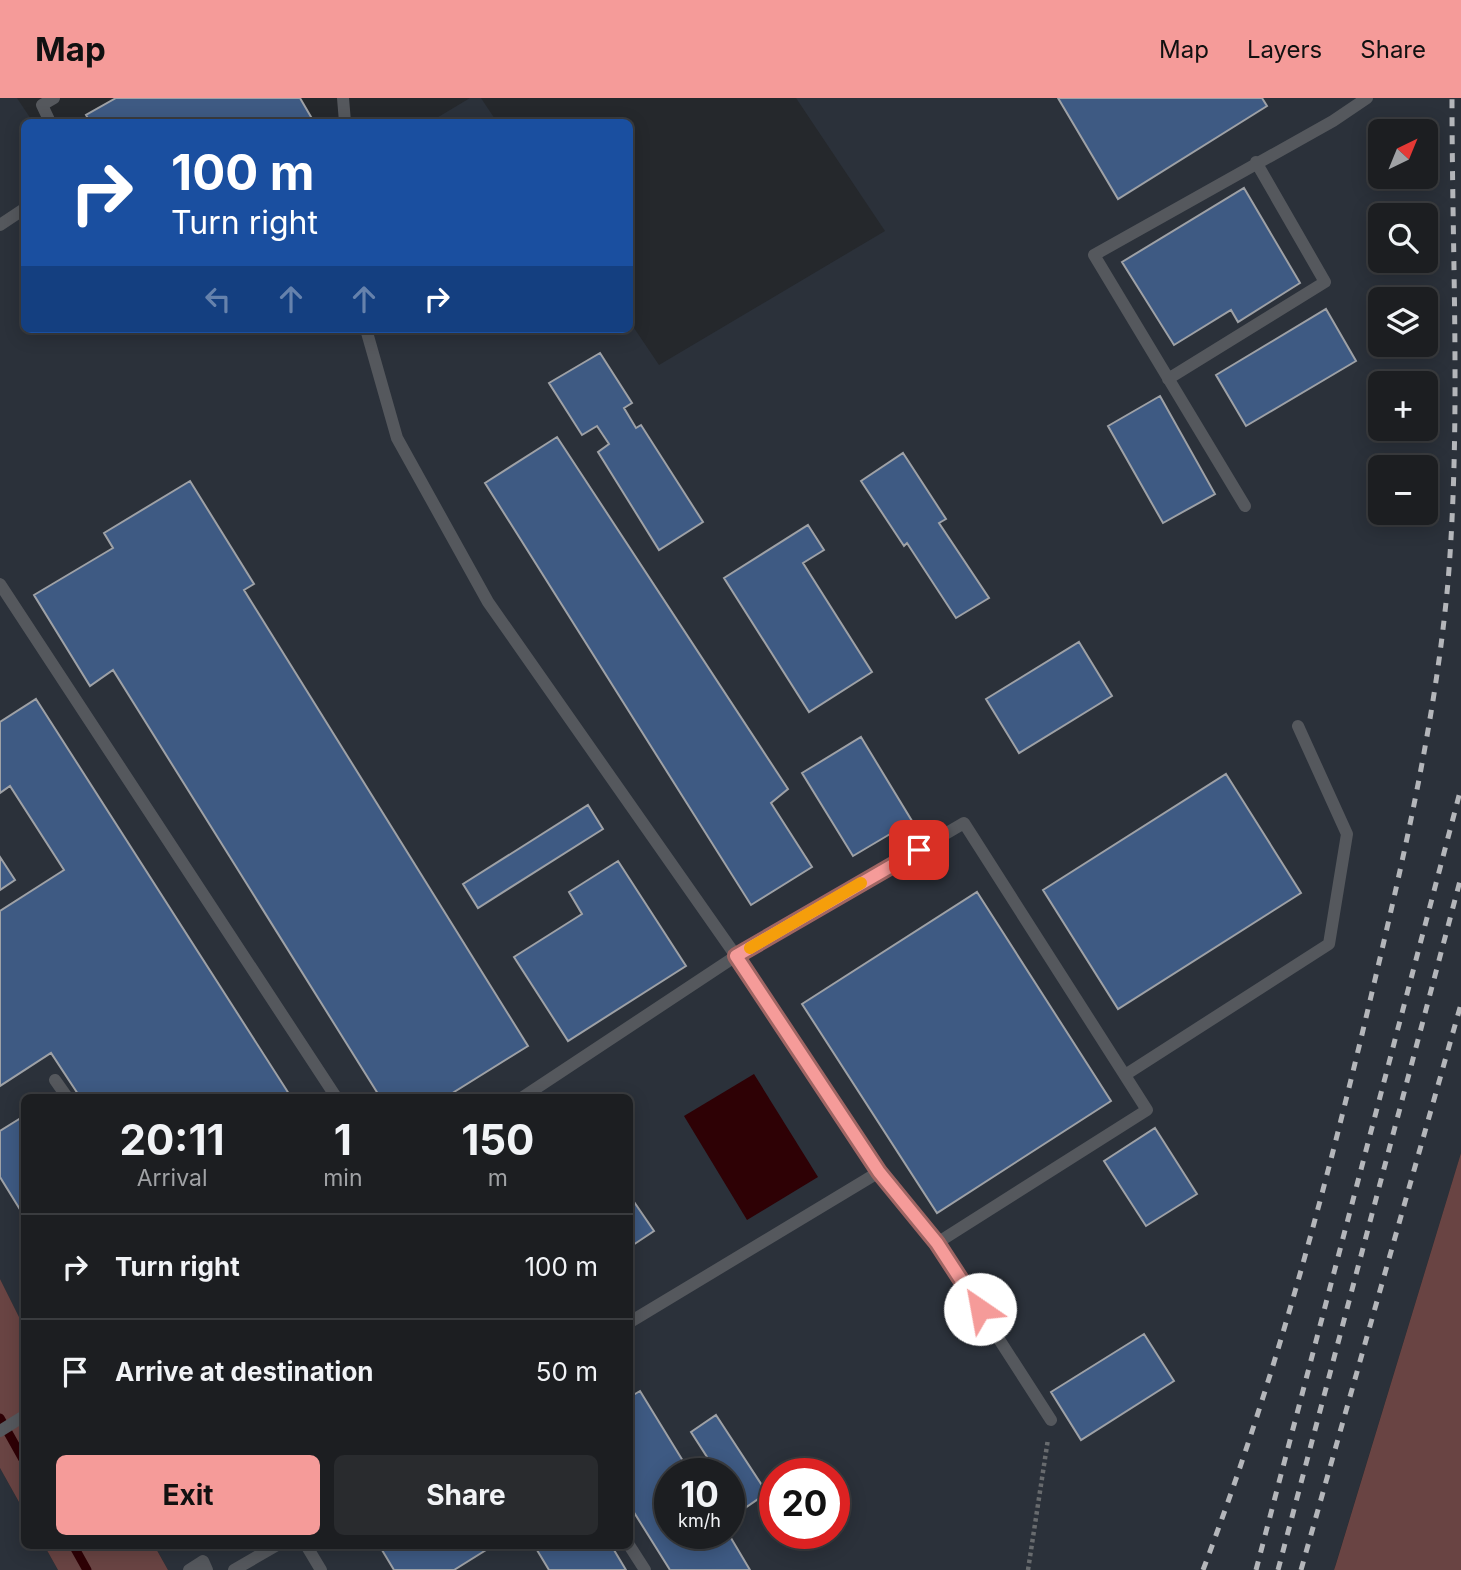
<!DOCTYPE html>
<meta charset="utf-8">
<style>
:root{--surface:#1c1e21;--page:#292b2e;--text:#f1f3f6;--muted:#a0a2a5;--line:#3a3c3f;--accent:#f59b99}
body{margin:0;font-family:Inter,sans-serif;background:var(--page);color:var(--text);height:100vh;display:flex;flex-direction:column;font-size:26px;white-space:nowrap}
*{box-sizing:border-box;margin:0}
p{font-size:23px;color:var(--muted)}
.icon{flex:none;width:38px;height:38px;fill:none;stroke:currentColor;stroke-width:2;stroke-linecap:round;stroke-linejoin:round}
.map{position:relative;flex:1;overflow:hidden}
.side{position:absolute;left:21px;top:996px;width:612px;height:455px;display:flex;flex-direction:column;background:var(--surface);border-radius:10px;box-shadow:0 4px 18px #0003,0 0 0 2px var(--line)}
.side>*{flex:none}
.banner{position:absolute;left:21px;top:21px;width:612px;height:214px;border-radius:10px;box-shadow:0 4px 18px #0003,0 0 0 2px var(--line);background:#1a4fa0;color:#fff;overflow:hidden}
.needle{width:46px;rotate:43deg}
.buttons{position:absolute;left:1368px;top:21px;display:grid;gap:14px}
.buttons a{display:grid;place-items:center;width:70px;height:70px;border-radius:10px;background:var(--surface);box-shadow:0 4px 18px #0003,0 0 0 2px var(--line);font-size:35px}
.speed{position:absolute;left:654px;top:1360px;display:flex;gap:14px;font-size:35px;font-weight:700;text-align:center}
.speed>*{display:grid;place-content:center;width:91px;height:91px;border-radius:50%;background:var(--surface);box-shadow:0 4px 18px #0003,0 0 0 2px var(--line);line-height:1}
.speed small{font-size:18px;font-weight:400}
.speed .limit{border:10px solid #d22;background:#fff;color:#111}
.pin{position:absolute;display:grid;place-items:center;width:60px;height:60px;color:#fff;margin:-30px;border-radius:14px;box-shadow:0 4px 10px #0006}
.me{position:absolute;width:77px;margin:-38px;rotate:327deg;stroke-linejoin:round;filter:drop-shadow(0 0 5px #0008)}
.turn{display:flex;align-items:center;gap:24px;height:147px;padding:0 35px;font-size:32px}
.turn .icon{width:91px;height:91px;stroke-width:2.5}
.turn b{display:block;font-size:49px;line-height:60px}
.lanes{display:flex;align-items:center;height:66px;padding:0 35px;background:#0003;justify-content:center;gap:35px;direction:ltr}
.lanes .off{opacity:.35}
.eta{display:flex;justify-content:space-evenly;align-items:center;height:119px;text-align:center}
.eta b{font-size:42px;font-weight:700;line-height:49px}
.primary-button{display:flex;gap:14px;margin-top:auto;padding:14px 35px}
.primary-button a{flex:1;height:80px;border-radius:10px;background:var(--accent);color:#111;font-size:28px;font-weight:700;line-height:80px;text-align:center}
.primary-button a+a{background:var(--page);color:var(--text)}
ul{padding:0;list-style:none}
li{display:flex;align-items:center;gap:21px;height:105px;padding:0 35px;border-top:2px solid var(--line)}
li div{flex:1}
li b{display:block;font-size:26px}
li em{font-style:normal}
header{display:flex;align-items:center;gap:42px;box-sizing:border-box;height:98px;padding:0 35px;background:var(--accent);color:#111}
header strong{font-size:33px}
nav{display:flex;gap:38px;margin-inline-start:auto;font-size:24px}
.map>svg:first-child{display:block}
.built{fill:#2b313a;fill-rule:evenodd}
.green{fill:#694443}
.water{fill:#2e0105}
.lines{fill:none;stroke-linecap:round;stroke-linejoin:round}
.stream{stroke:#2e0105;stroke-width:9}
.building{fill:#3e5a83;stroke:#9ea1a6;stroke-width:2}
.path{stroke:#686b6e;stroke-width:4.5;stroke-dasharray:3.5 3.5;stroke-linecap:butt}
.lane{stroke:#55585d;stroke-width:12}
.rail{stroke:#b4b6ba;stroke-width:5;stroke-dasharray:9 9;stroke-linecap:butt}
.route-casing{stroke:#9f6563;stroke-width:18}
.route{stroke:#f59b99;stroke-width:12}
.slow{stroke:#f59e0b;stroke-width:12}
</style>
<header>
<strong>Map</strong>
<nav><a>Map</a><a>Layers</a><a>Share</a></nav>
</header>
<div class="map">
<svg width="1461" height="1472" viewBox="0 0 1461 1472">
<rect width="100%" height="100%" fill="#25282c"/>
<path class="built" d="M0,0H17L33,24H24V231H630V224L659,267L885,133L796,0H1461V1055L1334,1472H168L154,1447H630V999H24V1229L0,1181ZM1381,33H1426V79H1381ZM1381,117H1426V163H1381ZM1381,201H1426V247H1381ZM1381,285H1426V331H1381ZM1381,369H1426V415H1381ZM670,1376H730V1435H670ZM775,1376H835V1435H775Z
M470,0H481L497,24H430Z
M0,1370L24,1413V1447H44L58,1472H0Z"/>
<path class="green" d="M1461,1055V1472H1334L1336,1466Z
M0,1181L24,1229V1413L0,1370Z
M44,1447H154L168,1472H58Z"/>
<path class="water" d="M754,976L818,1079L747,1122L684,1018Z"/>
<g class="lines">
<path class="stream" d="M0,1320L24,1363
M73,1447L87,1472"/>
</g>
<path class="building" d="M116,0H300L314,24H90L86,17Z
M1058,0H1262L1267,8L1118,101Z
M1244,90L1300,185L1238,224L1231,212L1174,247L1122,164Z
M1326,211L1356,263L1246,328L1216,277Z
M600,255L632,305L624,310L636,330L641,327L703,424L659,452L598,354L609,346L597,328L582,337L549,285Z
M1160,298L1215,396L1163,425L1108,328Z
M557,339L788,691L771,705L812,769L751,807L485,385Z
M903,355L946,421L939,425L989,500L956,520L907,445L904,448L861,383Z
M190,383L254,486L244,492L528,948L446,999H380L113,572L90,588L34,497L113,450L104,435Z
M808,427L824,452L803,465L872,574L809,614L724,480Z
M1079,544L1112,598L1019,655L986,601Z
M36,601L291,999H80L51,955L0,988V813L64,772L10,688L0,695V624Z
M861,639L912,723L853,758L802,675Z
M1226,676L1301,795L1118,911L1043,792Z
M588,707L603,731L478,810L463,786Z
M0,759L15,782L0,792Z
M618,763L686,868L568,943L514,859L582,816L569,794Z
M977,794L1111,1003L937,1115L802,906Z
M24,1018V1118L0,1079V1033Z
M1155,1030L1197,1096L1146,1128L1104,1063Z
M630,1098L654,1133L630,1149Z
M1144,1236L1174,1283L1081,1342L1051,1294Z
M640,1293L691,1376H670V1435H728L750,1472H670L630,1408V1299Z
M716,1317L767,1395L742,1412L730,1394V1376H718L691,1334Z
M379,1447H494L454,1472H394Z
M544,1447H611L626,1472H549L537,1452Z"/>
<g class="lines">
<path class="path" d="M1028,1472L1048,1341"/>
<path class="lane" d="M343,0L345,24
M50,24L42,7L54,0
M0,127L24,111
M366,231L397,340L488,504L736,858L879,1074L937,1145L1051,1322
M1168,281L1325,184L1256,64
M1245,408L1094,157L1333,23L1367,0
M0,486L336,999
M1125,977L1329,846L1347,736L1298,628
M55,982L67,999
M523,999L736,858L964,725L1147,1012L937,1145
M630,1224L879,1074
M0,1333L24,1318
M306,1447L321,1472
M629,1447L645,1472
M189,1472L203,1463L207,1472
M234,1472L277,1447"/>
<path class="rail" d="M1203,1472C1274,1285 1323,1101 1369,907C1402,767 1435,627 1448,484C1461,323 1452,161 1452,0
M1256,1472L1461,690
M1278,1472L1461,779
M1301,1472L1461,906"/>
</g>
<g class="lines">
<g class="route-casing">
<path id="route" d="M919,752L736,858L879,1074L937,1145L980,1211"/>
</g>
<use href="#route" class="route"/>
<path class="slow" d="M750,850L861,785"/>
</g>
</svg>
<div class="buttons">
<a><svg class="needle" viewBox="-14 -14 28 28"><path d="M0-13l5 13h-10z" fill="#e53935"/><path d="M0 13l5-13h-10z" fill="#a0a2a5"/></svg></a>
<a><svg class="icon" aria-label="search" viewBox="0 0 24 24"><circle cx="10" cy="10" r="6"/><path d="M15 15l6 6"/></svg></a>
<a><svg class="icon" aria-label="layers" viewBox="0 0 24 24"><path d="M12 4l9 5-9 5-9-5zM3 14l9 5 9-5"/></svg></a>
<a>+</a>
<a>−</a>
</div>
<div class="speed"><div>10<small>km/h</small></div><div class="limit">20</div></div>
<div class="pin" style="left:919px;top:752px;background:#d93025"><svg class="icon" aria-label="arrive" viewBox="0 0 24 24"><path d="M6 21V4h12l-3 4 3 4H6"/></svg></div>
<svg class="me" style="left:980px;top:1211px" viewBox="-20 -20 40 40"><circle r="19" fill="#fff"/><path d="M0-13L10 11 0 6-10 11z" fill="#f59b99"/></svg>
<div class="banner">
<div class="turn"><svg class="icon" aria-label="right" viewBox="0 0 24 24"><path d="M7 20v-9h11M14 6l5 5-5 5"/></svg><div><b>100 m</b>Turn right</div></div>
<div class="lanes"><svg class="icon off" aria-label="left" viewBox="0 0 24 24"><path d="M17 20v-9H6M10 6l-5 5 5 5"/></svg><svg class="icon off" aria-label="ahead" viewBox="0 0 24 24"><path d="M12 20V5M6 11l6-6 6 6"/></svg><svg class="icon off" aria-label="ahead" viewBox="0 0 24 24"><path d="M12 20V5M6 11l6-6 6 6"/></svg><svg class="icon" aria-label="right" viewBox="0 0 24 24"><path d="M7 20v-9h11M14 6l5 5-5 5"/></svg></div>
</div>
<section class="side">
<div class="eta">
<div><b>20:11</b><p>Arrival</p></div>
<div><b>1</b><p>min</p></div>
<div><b>150</b><p>m</p></div>
</div>
<ul>
<li><svg class="icon" aria-label="right" viewBox="0 0 24 24"><path d="M7 20v-9h11M14 6l5 5-5 5"/></svg><div><b>Turn right</b></div><em>100 m</em></li>
<li><svg class="icon" aria-label="arrive" viewBox="0 0 24 24"><path d="M6 21V4h12l-3 4 3 4H6"/></svg><div><b>Arrive at destination</b></div><em>50 m</em></li>
</ul>
<div class="primary-button"><a>Exit</a><a>Share</a></div>
</section>
</div>
